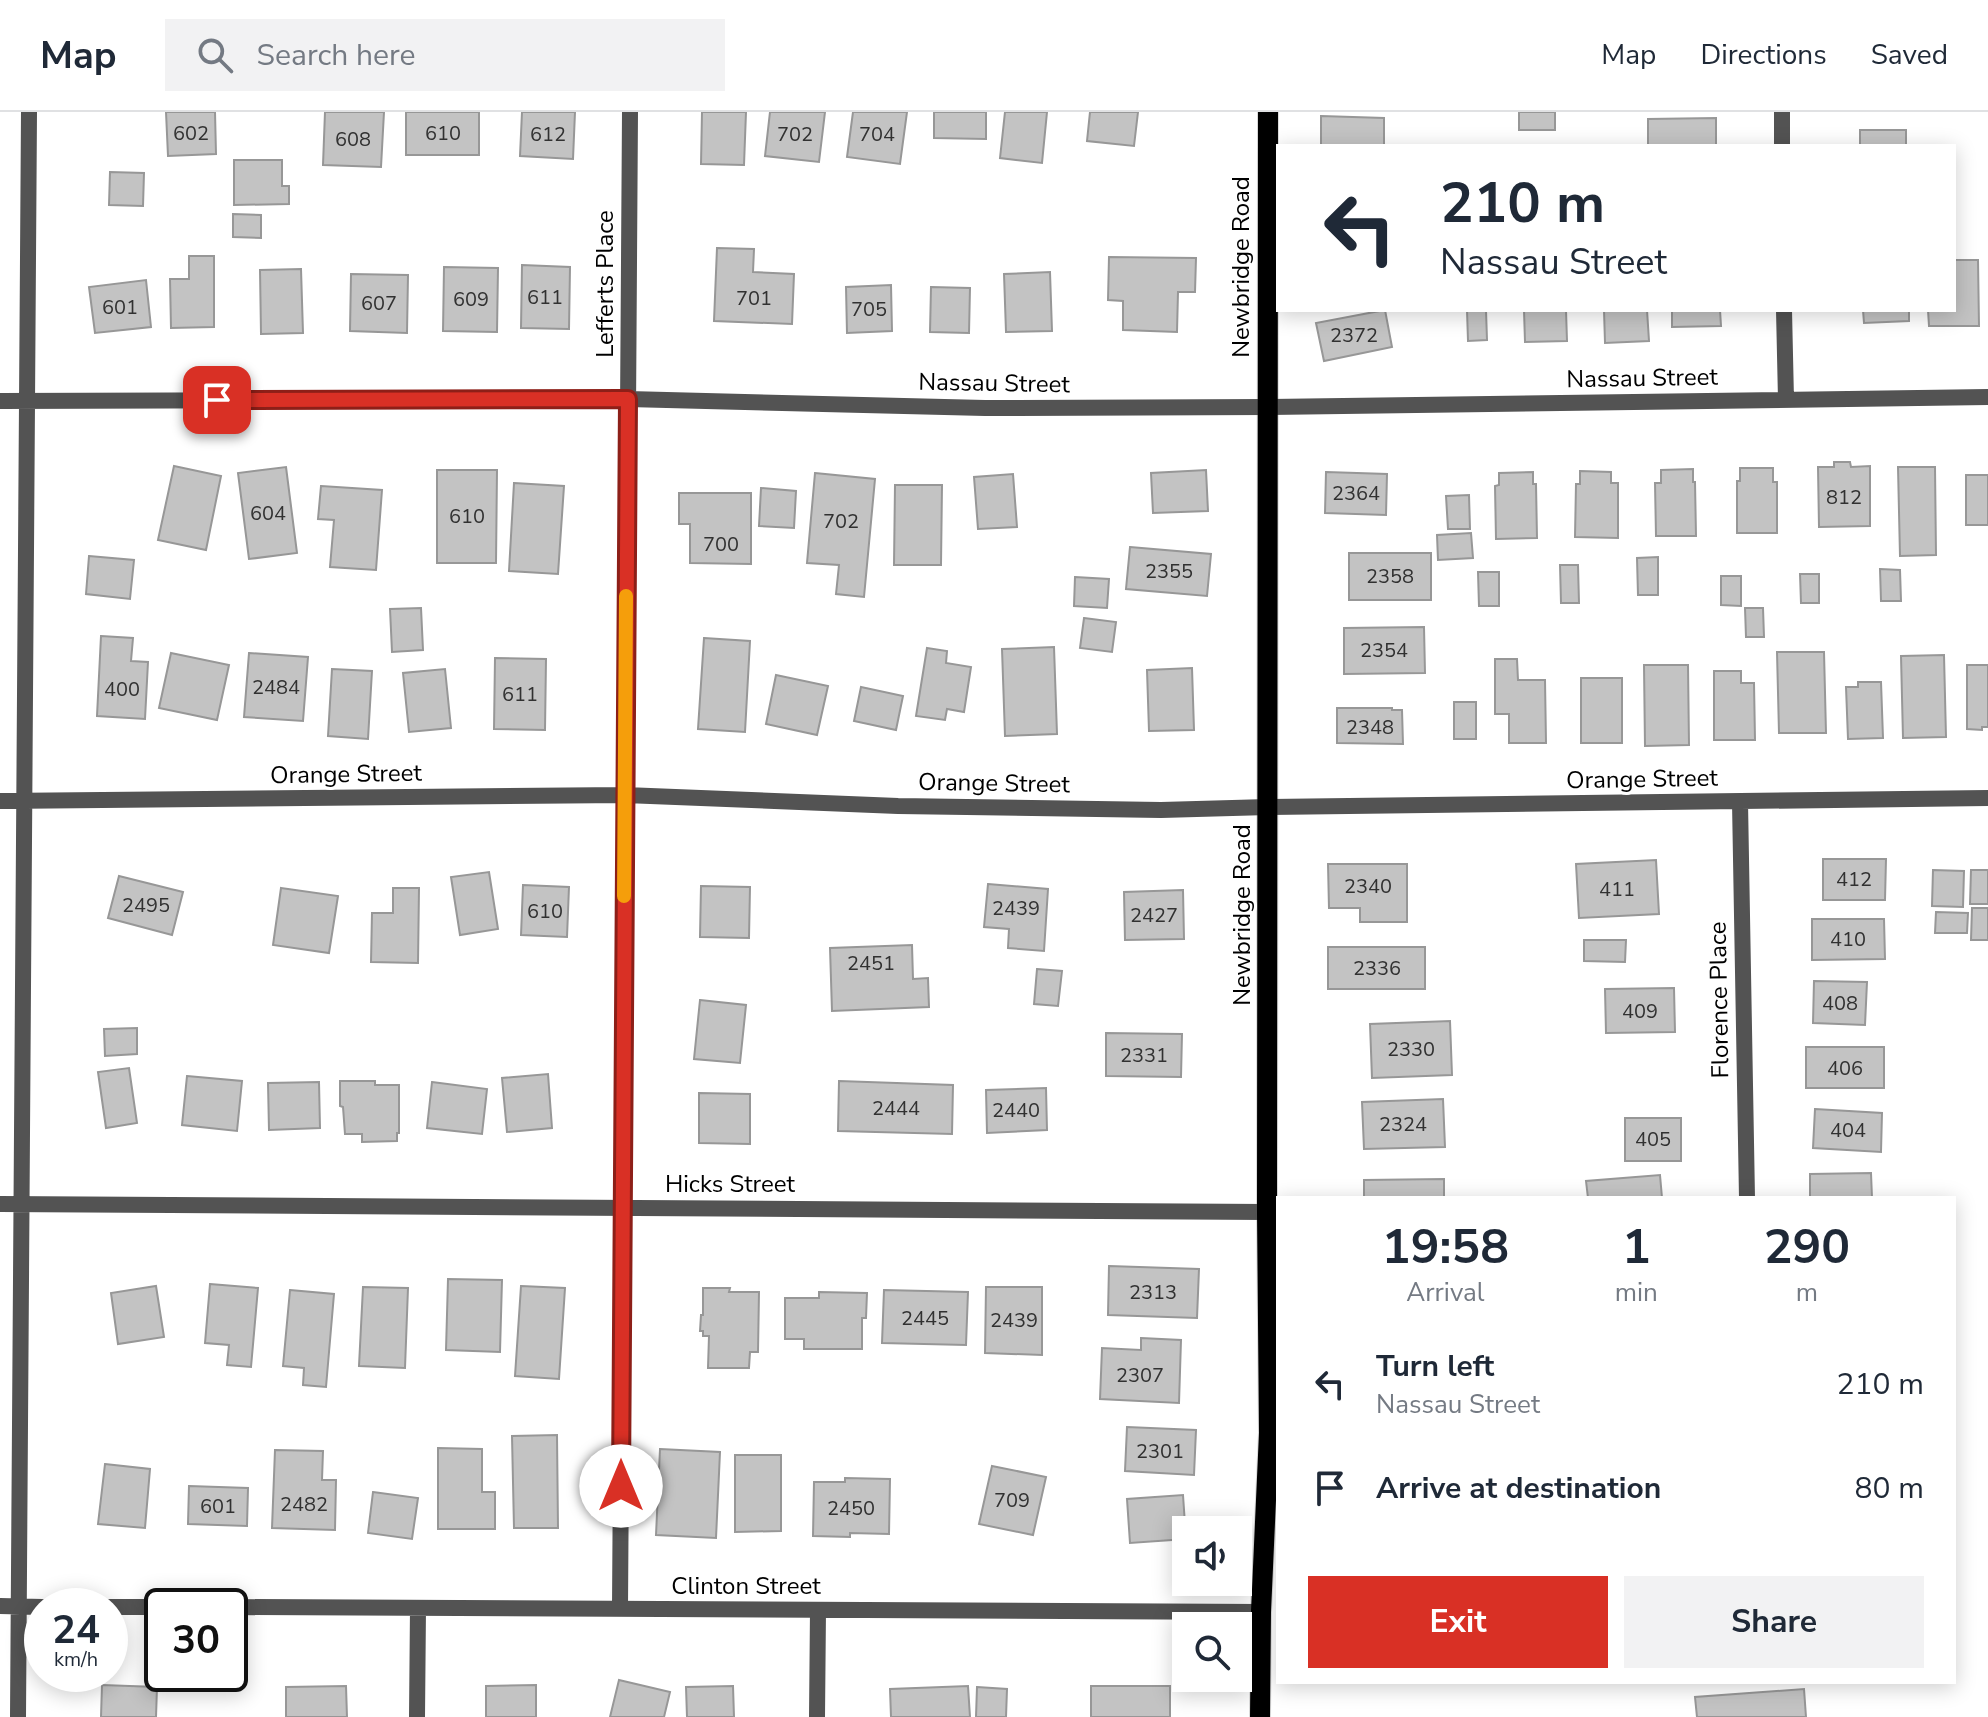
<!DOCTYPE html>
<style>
:root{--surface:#fff;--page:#f2f2f3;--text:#1f2937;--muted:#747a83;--line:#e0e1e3;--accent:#d93025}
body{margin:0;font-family:"Nunito Sans",sans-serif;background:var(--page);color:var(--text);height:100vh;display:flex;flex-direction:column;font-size:30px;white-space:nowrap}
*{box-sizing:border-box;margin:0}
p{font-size:26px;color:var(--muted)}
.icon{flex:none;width:44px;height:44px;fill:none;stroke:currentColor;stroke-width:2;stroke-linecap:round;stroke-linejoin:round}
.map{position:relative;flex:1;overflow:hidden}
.side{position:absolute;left:1276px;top:1084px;width:680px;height:488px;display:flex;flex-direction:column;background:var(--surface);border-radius:0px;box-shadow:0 4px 20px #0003}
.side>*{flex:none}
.banner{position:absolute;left:1276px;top:32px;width:680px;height:168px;border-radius:0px;box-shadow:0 4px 20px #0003;background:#fff;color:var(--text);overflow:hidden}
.controls{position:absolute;left:1172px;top:1404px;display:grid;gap:16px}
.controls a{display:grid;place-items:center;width:80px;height:80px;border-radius:0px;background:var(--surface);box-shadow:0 4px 20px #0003;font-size:40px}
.speed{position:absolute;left:24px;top:1476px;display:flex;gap:16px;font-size:40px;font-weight:700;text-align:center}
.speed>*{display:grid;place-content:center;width:104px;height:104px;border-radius:50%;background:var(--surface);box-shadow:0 4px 20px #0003;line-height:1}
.speed small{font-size:20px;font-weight:400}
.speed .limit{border:4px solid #111;border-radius:12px;background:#fff;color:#111}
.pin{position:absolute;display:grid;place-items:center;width:68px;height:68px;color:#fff;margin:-34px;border-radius:16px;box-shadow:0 4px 12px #0006}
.me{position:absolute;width:88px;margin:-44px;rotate:0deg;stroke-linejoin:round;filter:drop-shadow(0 0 6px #0008)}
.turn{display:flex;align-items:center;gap:28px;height:168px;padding:0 32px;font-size:36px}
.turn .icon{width:104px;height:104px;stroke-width:2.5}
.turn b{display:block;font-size:56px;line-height:68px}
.eta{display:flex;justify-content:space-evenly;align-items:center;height:136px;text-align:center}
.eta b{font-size:48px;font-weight:700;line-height:56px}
.action{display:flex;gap:16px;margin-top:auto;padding:16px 32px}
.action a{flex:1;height:92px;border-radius:0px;background:var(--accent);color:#fff;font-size:32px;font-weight:700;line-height:92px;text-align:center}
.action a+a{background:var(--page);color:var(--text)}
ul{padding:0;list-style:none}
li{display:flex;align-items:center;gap:24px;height:104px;padding:0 32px}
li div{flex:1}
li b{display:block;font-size:30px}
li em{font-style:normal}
header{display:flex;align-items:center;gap:48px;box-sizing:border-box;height:112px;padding:0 40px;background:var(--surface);border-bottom:2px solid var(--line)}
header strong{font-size:38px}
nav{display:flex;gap:44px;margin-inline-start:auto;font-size:28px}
.search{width:560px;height:72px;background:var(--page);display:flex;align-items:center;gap:20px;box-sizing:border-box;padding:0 28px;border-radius:0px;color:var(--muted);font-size:30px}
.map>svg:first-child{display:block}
.building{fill:#c3c3c3;stroke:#979797;stroke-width:2}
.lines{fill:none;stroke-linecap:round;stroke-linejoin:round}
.primary-casing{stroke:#dbdbdb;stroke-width:22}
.minor{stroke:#535353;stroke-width:16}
.primary{stroke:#000;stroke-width:20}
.route-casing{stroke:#8d1f18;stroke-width:20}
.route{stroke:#d93025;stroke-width:14}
.slow{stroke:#f59e0b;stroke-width:14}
.labels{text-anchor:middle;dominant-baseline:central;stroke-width:6;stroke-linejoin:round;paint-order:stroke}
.number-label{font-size:20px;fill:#313131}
.street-label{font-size:24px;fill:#000;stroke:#fff}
</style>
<header>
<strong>Map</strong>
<div class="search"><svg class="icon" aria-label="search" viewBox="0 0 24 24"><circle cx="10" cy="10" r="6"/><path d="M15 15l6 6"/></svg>Search here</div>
<nav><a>Map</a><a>Directions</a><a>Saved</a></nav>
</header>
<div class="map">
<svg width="1988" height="1605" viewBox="0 0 1988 1605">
<rect width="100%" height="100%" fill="#fff"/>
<path class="building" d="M166,0H215L216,42L168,44Z
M325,0H384L381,55L323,53Z
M406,0H479V43H406Z
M522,0H575L573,47L520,44Z
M702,0H746L744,53L701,52Z
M770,0H825L819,50L765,44Z
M853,0H907L900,52L847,45Z
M934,0H986V27L934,26Z
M1005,0H1047L1042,51L1000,46Z
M1090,0H1138L1134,34L1087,29Z
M1519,0H1555V18H1519Z
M1321,4L1384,6V34H1321Z
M1716,6V34H1648V7Z
M1860,18H1906V34H1860Z
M234,48H282V74H289V92L234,93Z
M110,60L144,61L143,94L109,93Z
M233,102L261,103V126L233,125Z
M717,136L754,137L753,160L794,162L792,212L714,209Z
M189,144H214V215L171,216L170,167H189Z
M1109,145L1196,146L1195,180H1178L1177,220L1123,218V189L1108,188Z
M1954,148H1978L1979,214H1929L1928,198H1954Z
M522,153L570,155L569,217L521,216Z
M444,155L498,156L497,220L443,219Z
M301,157L303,221L261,222L260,158Z
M1050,160L1052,219L1006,220L1004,162Z
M351,162L408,163L407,221L350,219Z
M146,168L151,215L95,221L89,175Z
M891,173L892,219L847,221L846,175Z
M931,175L970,176L969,221L930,220Z
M1385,198L1392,235L1324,249L1316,211Z
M1467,198H1486L1487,228L1468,229Z
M1524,198H1566L1567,229L1525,230Z
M1604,198H1647L1649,229L1605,231Z
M1672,198H1720L1721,214L1672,215Z
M1863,198H1909V209L1864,211Z
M1834,350H1850L1851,355L1870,354V414L1819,415L1818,355H1834Z
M174,354L221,364L206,438L158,428Z
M286,355L297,441L249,447L238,361Z
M1898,355H1935L1936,443L1900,444Z
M1740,356H1773V370H1777V421H1737V369H1740Z
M1693,357V370H1695L1696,424H1656L1655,371H1661V358Z
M437,358H497L496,451H437Z
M1206,358L1208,399L1153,401L1151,361Z
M1580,359L1611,360V371H1618V426L1575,425L1576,372H1580Z
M1326,360L1387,362L1386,403L1325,401Z
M1533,360V372H1536L1537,426L1496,427L1495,374L1499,373V361Z
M815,361L875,367L864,485L836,482L839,453L807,451Z
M1013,362L1017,415L978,417L974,365Z
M1966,363H1988V413H1966Z
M514,371L564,374L558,462L509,459Z
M895,373H942L941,453H894Z
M321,374L382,378L376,458L330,455L334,408L318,407Z
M761,376L796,379L794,416L759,414Z
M679,381H751V452L690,451V412H679Z
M1469,383L1470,417H1448L1446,384Z
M1471,421L1473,446L1438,448L1437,423Z
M1130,435L1211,442L1207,484L1126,477Z
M1349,441H1431V488H1349Z
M89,444L134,448L130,487L86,482Z
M1658,445V483H1638L1637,446Z
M1560,453H1578L1579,491H1561Z
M1880,457L1900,458L1901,489H1881Z
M1478,460H1499V494H1479Z
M1800,462H1819V491H1801Z
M1721,464H1741V494L1721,493Z
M1075,465L1109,467L1107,496L1074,494Z
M421,496L423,538L392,540L390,497Z
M1745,496H1763L1764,525H1746Z
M1084,506L1116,510L1112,540L1080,536Z
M1424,515L1425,561L1344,562V516Z
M101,524L133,526L131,549L148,550L145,607L97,604Z
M704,526L750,529L745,620L698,617Z
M1054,535L1057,622L1005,624L1002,537Z
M927,536L947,539L946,551L971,555L964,600L947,597L945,608L916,604Z
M1777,540H1824L1826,621H1779Z
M171,541L229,553L217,608L159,596Z
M249,541L308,545L303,609L244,605Z
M1944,543L1946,625L1903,626L1901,544Z
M495,546L546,547L545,618L494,617Z
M1495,547H1517L1518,568H1545L1546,631H1509V602H1495Z
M1644,553H1688L1689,633L1645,634Z
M1967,553H1988V615H1982V618L1967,617Z
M1192,556L1194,618L1149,619L1147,558Z
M332,557L372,559L368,627L328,624Z
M445,557L451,616L409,620L403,561Z
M1714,559H1741V571H1754L1755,628H1714Z
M776,563L828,574L817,623L766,612Z
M1581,566H1622V631H1581Z
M1858,570H1881L1883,626L1848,627L1846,575H1858Z
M861,575L903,584L896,618L854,609Z
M1454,590H1476V627H1454Z
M1337,596H1392V598H1402L1403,632L1337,631Z
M1823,747H1886L1885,788H1823Z
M1656,748L1659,802L1579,806L1576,752Z
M1328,752H1407V810H1360V796H1329Z
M1933,758L1964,759L1963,795L1932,794Z
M1971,758H1988V792H1970Z
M489,760L498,817L460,823L451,765Z
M119,764L183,780L172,823L108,806Z
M988,772L1048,777L1044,839L1008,836L1009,817L984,815Z
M523,773L569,775L567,825L521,823Z
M701,774L750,775L749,826L700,825Z
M281,776L338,784L329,841L273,833Z
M393,776H419L418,851L371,850L372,801H393Z
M1183,778L1184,827L1125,828L1124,780Z
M1972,796H1988V828H1971Z
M1936,800L1968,801L1967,821H1935Z
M1812,807H1884L1885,847L1812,848Z
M1584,828H1626L1625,850L1584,849Z
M912,833L913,867L928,866L929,895L832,899L830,836Z
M1328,835H1425V877H1328Z
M1037,857L1062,859L1058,894L1034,892Z
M1814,869L1867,870L1865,913L1813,911Z
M1674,876L1675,920L1606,921L1605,877Z
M700,888L746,893L740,951L694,947Z
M1450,909L1452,963L1372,966L1370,912Z
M137,916V942L105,944L104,917Z
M1106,921L1182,922L1181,965L1106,964Z
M1806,935H1884V976H1806Z
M129,956L137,1011L106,1016L98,960Z
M548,962L552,1016L507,1020L502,966Z
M187,964L242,969L237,1019L182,1013Z
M340,969H375V973H399V1021H397V1029L362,1030V1022H345L343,995L340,994Z
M839,969L953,973L952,1022L838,1019Z
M319,970L320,1016L269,1018L268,971Z
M432,970L487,977L482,1022L427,1016Z
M1046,976L1047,1018L987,1021L986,978Z
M699,981L750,982V1032L699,1031Z
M1443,987L1445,1035L1364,1037L1362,990Z
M1815,997L1882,1001L1881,1040L1813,1036Z
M1625,1006H1681V1049H1625Z
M1871,1061L1872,1086H1810V1062Z
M1660,1063L1662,1086H1588L1586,1069Z
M1444,1067V1086H1364V1068Z
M1109,1154L1199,1157L1197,1206L1108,1203Z
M448,1167L502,1168L500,1240L446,1238Z
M210,1172L258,1176L251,1255L227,1253L229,1233L205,1231Z
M156,1174L164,1225L118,1232L111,1181Z
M521,1174L565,1176L559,1267L515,1264Z
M363,1175L408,1176L405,1256L359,1254Z
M986,1175H1042V1243L985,1241Z
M703,1176H730L729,1180H759L758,1240H750L749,1256H708L709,1224H703V1219H700L701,1203H703Z
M290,1178L334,1182L326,1275L303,1273L304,1256L283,1254Z
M884,1178L968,1180L966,1233L882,1231Z
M819,1180L867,1181L866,1206H862V1237H804V1227H785V1186H819Z
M1141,1226L1181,1228L1179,1291L1100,1287L1102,1236L1141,1238Z
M1127,1315L1196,1318L1194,1363L1125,1359Z
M557,1323L558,1416H514L512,1324Z
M438,1336L482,1337V1380H495V1417H438Z
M660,1337L720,1340L716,1426L656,1423Z
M275,1338L323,1339L322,1368H336L335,1418L272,1416Z
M735,1343H781V1419L735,1420Z
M105,1352L150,1357L145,1416L98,1412Z
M992,1354L1046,1365L1033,1423L979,1412Z
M845,1366L890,1367L889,1422L850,1421V1425L813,1424L814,1370H845Z
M189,1374L248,1376L247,1414L188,1412Z
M373,1380L418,1386L412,1427L368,1421Z
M1183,1383L1186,1427L1130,1431L1127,1387Z
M619,1568L670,1580L664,1605H610Z
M102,1573L157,1575L156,1605H101Z
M536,1573V1605H486V1574Z
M346,1574L347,1605H286V1575Z
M733,1574L734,1605H687L686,1575Z
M968,1574L970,1605H891L890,1577Z
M1091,1574H1170V1605H1091Z
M977,1575L1007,1577L1006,1605H976Z
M1804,1577L1806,1605H1697L1695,1585Z"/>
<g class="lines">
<g class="primary-casing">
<path id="primary" d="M1260,1605L1261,1500L1269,1321L1267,1100L1268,0"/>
</g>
<path class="minor" d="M1782,0V34
M1784,198L1786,288
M0,289L628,287L985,296L1267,295L1988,285
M0,689L625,683L898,694L1161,698L1268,695L1988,686
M1740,690L1747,1086
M0,1092L1267,1100
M0,1494L42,1495
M110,1495H162
M230,1495L1261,1500
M620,1497L630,0
M18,1605L29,0
M417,1605L418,1496
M817,1605L818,1498"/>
<use href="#primary" class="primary"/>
</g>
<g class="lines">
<g class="route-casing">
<path id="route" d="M217,288L628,287L621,1374"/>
</g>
<use href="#route" class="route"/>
<path class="slow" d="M624,784L626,484"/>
</g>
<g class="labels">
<g class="number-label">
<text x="191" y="21">602</text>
<text x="443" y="21">610</text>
<text x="548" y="22">612</text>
<text x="795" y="22">702</text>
<text x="877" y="22">704</text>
<text x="353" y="27">608</text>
<text x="545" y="185">611</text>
<text x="754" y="186">701</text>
<text x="471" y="187">609</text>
<text x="379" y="191">607</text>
<text x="120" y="195">601</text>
<text x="869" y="197">705</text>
<text x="1354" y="223">2372</text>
<text x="1356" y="381">2364</text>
<text x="1844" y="385">812</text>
<text x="268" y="401">604</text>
<text x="467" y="404">610</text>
<text x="841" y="409">702</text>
<text x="721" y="432">700</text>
<text x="1169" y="459">2355</text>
<text x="1390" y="464">2358</text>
<text x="1384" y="538">2354</text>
<text x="276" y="575">2484</text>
<text x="122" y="577">400</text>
<text x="520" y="582">611</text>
<text x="1370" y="615">2348</text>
<text x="1854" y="767">412</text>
<text x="1368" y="774">2340</text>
<text x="1617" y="777">411</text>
<text x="146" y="793">2495</text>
<text x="1016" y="796">2439</text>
<text x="545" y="799">610</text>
<text x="1154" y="803">2427</text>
<text x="1848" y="827">410</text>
<text x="871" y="851">2451</text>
<text x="1377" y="856">2336</text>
<text x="1840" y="891">408</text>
<text x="1640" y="899">409</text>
<text x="1411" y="937">2330</text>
<text x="1144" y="943">2331</text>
<text x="1845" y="956">406</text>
<text x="896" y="996">2444</text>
<text x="1016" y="998">2440</text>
<text x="1403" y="1012">2324</text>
<text x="1848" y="1018">404</text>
<text x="1653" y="1027">405</text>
<text x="1153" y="1180">2313</text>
<text x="925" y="1206">2445</text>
<text x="1014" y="1208">2439</text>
<text x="1140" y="1263">2307</text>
<text x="1160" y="1339">2301</text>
<text x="1012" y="1388">709</text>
<text x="304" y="1392">2482</text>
<text x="218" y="1394">601</text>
<text x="851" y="1396">2450</text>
</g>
<g class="street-label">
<text transform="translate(1241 155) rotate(-90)">Newbridge Road</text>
<text transform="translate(605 172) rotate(-90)">Lefferts Place</text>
<text transform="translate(1642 266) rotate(-1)">Nassau Street</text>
<text transform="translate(994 271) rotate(1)">Nassau Street</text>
<text transform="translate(346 662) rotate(-1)">Orange Street</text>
<text transform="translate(1642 667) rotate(-1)">Orange Street</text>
<text transform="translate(994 671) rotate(1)">Orange Street</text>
<text transform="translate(1242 803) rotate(-90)">Newbridge Road</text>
<text transform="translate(1719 888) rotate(-91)">Florence Place</text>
<text x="730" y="1072">Hicks Street</text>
<text x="746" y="1474">Clinton Street</text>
</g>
</g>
</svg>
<div class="controls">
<a><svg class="icon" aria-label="sound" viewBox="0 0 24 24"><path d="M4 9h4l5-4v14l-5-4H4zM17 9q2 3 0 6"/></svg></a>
<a><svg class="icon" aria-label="search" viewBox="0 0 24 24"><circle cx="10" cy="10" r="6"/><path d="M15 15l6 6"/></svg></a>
</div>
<div class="speed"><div>24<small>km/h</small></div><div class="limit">30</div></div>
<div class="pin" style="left:217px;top:288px;background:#d93025"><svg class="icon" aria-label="arrive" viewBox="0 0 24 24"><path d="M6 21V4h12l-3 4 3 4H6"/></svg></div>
<svg class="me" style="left:621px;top:1374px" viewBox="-20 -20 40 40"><circle r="19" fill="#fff"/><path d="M0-13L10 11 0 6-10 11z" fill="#d93025"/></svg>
<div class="banner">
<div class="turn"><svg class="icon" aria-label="left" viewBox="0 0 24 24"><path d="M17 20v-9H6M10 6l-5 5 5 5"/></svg><div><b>210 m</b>Nassau Street</div></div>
</div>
<section class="side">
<div class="eta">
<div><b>19:58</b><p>Arrival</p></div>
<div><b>1</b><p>min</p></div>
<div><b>290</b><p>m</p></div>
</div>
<ul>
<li><svg class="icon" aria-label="left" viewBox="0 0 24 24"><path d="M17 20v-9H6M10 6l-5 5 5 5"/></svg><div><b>Turn left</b><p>Nassau Street</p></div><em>210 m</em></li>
<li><svg class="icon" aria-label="arrive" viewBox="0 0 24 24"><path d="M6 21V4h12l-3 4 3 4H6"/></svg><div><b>Arrive at destination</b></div><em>80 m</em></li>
</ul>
<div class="action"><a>Exit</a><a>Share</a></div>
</section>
</div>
